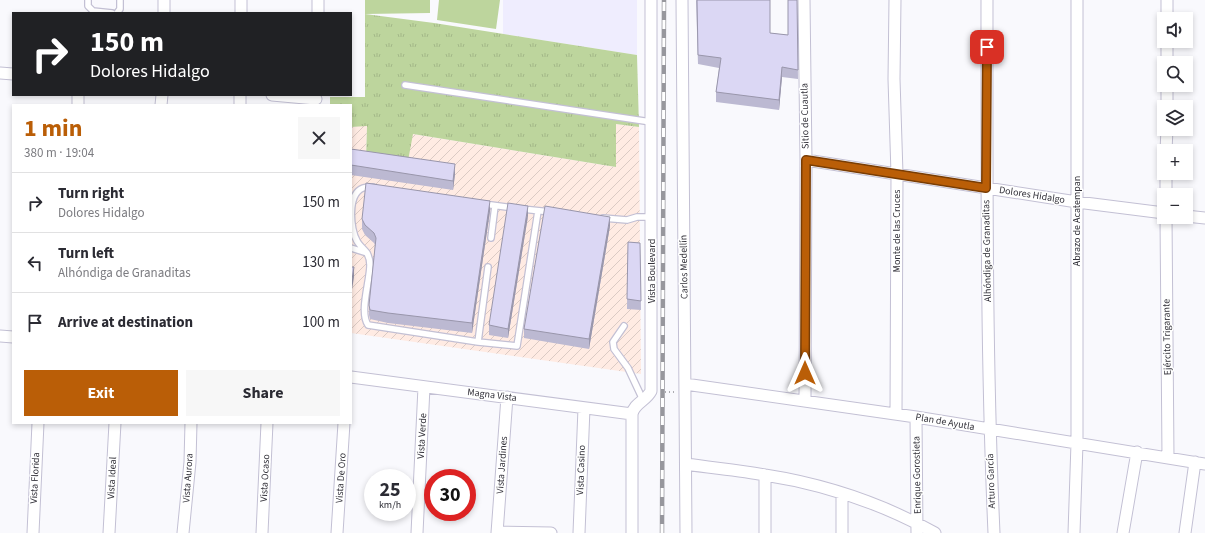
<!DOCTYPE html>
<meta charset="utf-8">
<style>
:root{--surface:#fff;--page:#f7f7f7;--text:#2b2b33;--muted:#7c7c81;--line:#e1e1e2;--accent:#ba5e07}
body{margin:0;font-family:"Source Sans 3",sans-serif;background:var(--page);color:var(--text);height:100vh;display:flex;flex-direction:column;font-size:15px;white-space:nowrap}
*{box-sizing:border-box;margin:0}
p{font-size:13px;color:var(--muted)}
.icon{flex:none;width:22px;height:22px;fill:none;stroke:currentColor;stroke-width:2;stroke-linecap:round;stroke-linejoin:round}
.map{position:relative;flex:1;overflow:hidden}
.drawer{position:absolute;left:12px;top:104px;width:340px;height:320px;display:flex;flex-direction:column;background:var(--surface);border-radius:0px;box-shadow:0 2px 6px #0003}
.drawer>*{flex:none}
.hud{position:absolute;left:12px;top:12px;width:340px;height:84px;border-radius:0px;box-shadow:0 2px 6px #0003;background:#202124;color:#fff;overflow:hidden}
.buttons{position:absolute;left:1157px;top:12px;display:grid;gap:8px}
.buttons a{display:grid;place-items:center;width:36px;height:36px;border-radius:0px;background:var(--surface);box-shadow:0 2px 6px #0003;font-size:20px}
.speed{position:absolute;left:364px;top:469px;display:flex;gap:8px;font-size:20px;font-weight:700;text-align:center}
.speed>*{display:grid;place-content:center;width:52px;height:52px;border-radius:50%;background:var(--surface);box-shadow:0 2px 6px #0003;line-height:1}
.speed small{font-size:10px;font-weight:400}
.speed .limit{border:6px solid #d22;background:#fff;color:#111}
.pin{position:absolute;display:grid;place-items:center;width:34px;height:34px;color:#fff;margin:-17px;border-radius:8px;box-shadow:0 2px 6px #0006}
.me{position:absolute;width:44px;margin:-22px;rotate:0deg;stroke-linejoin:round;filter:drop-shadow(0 0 3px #0008)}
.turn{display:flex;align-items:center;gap:14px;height:84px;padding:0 12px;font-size:18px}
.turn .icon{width:52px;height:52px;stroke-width:2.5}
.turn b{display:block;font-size:28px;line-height:34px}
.round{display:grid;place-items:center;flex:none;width:42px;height:42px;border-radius:0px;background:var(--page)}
.head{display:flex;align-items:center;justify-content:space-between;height:68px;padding:0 12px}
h1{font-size:24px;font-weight:700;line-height:30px;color:var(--accent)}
.cta{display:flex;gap:8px;margin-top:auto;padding:8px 12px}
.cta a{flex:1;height:46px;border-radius:0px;background:var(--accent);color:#fff;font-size:16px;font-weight:700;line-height:46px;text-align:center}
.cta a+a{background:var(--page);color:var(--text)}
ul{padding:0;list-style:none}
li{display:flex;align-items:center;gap:12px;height:60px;padding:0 12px;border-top:1px solid var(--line)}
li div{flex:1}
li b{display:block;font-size:15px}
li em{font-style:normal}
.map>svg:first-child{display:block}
.built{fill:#efedfe}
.industrial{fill:url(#industrial-furrows)}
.grass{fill:url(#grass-tufts)}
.pitch{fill:#bdd59d}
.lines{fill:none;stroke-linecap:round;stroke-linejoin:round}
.lane-casing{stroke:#c3c0d4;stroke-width:8}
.street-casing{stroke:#c3c0d4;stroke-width:13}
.path{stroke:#919197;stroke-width:1.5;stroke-dasharray:1 3;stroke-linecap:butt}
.lane{stroke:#fff;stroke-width:5.5}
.street{stroke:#fff;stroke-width:11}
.rail-casing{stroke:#97979d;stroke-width:4.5}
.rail{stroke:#fff;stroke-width:3;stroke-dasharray:9;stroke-linecap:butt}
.wall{fill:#bcb9d2}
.shaded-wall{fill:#9996ab}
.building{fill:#dbd7f4;stroke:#9996ab}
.route-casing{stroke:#793d05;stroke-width:10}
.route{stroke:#ba5e07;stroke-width:7}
.labels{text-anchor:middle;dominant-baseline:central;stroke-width:3;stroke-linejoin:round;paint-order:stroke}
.street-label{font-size:10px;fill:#323139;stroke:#fff}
</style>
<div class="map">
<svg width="1205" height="533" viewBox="0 0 1205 533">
<defs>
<pattern id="industrial-furrows" width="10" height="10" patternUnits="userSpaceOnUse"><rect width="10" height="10" fill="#ffebe3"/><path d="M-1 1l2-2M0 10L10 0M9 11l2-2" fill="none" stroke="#dbcac4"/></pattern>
<pattern id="grass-tufts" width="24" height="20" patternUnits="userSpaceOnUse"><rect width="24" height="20" fill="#bdd59d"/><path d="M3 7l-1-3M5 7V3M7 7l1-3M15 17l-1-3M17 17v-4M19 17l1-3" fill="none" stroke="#a3b788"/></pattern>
</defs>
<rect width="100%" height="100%" fill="#f9f9fd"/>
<path class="built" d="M503,0H637V55L503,34Z"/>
<path class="industrial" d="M616,124L639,127L641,374L351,333V127L367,125L366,160L413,134L616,167Z"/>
<path class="grass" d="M365,14L434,23L637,55L639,127L616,124V167L413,134L407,166L366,161L367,126L351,127V105H330V97H365Z"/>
<path class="pitch" d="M365,0H430V13L365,14Z
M439,0H500L496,29L437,20Z"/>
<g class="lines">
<g class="lane-casing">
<path id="lane" d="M88,0V6L93,11L112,13
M117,13L120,9V0
M405,85L651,122
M484,204L513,208
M522,209L551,212
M603,218L627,220L637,217H651
M491,238L495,206
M351,248L367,253C369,257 370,261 370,265C370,281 359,312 368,325L478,342L517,346L538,211
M367,253C364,249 359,245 357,241C350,229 347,194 363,188C366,187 370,187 373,187
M624,326L613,342L614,349L628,368L643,400
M478,342L488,267"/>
</g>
<g class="street-casing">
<path id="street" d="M682,0L686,533
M804,0L806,160L805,401
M895,0L894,79L897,174L896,414
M987,0C987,178 986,355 994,533
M164,13V0
M241,13V0
M318,13V0
M1167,19V0
M1167,63V41
M0,73L13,74
M272,95L316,99
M78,105V95
M161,105L162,95
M240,105V95
M1167,107V85
M1166,151L1167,129
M806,160L1077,202L1164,213
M1166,195V173
M1186,216L1205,218
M1166,217L1168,457
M0,336L13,337
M351,377L632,414
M685,384L916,417L1205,464
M916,417L917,533
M686,464C712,468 739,470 765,475C823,484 883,504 935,533
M497,532L551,533
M33,533L38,423
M109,533L115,423
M183,533L190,462L191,423
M262,533L267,423
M337,533L344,423
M417,533L424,387
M497,533L507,397
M579,533L584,408
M632,533V414C634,403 646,401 651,391V0
M765,533V475
M842,533V493
M1074,533L1077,443V0
M1123,533L1137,452
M1185,533L1195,462"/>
</g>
<path class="path" d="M661,392H675"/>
<use href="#lane" class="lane"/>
<use href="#street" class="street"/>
<g class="rail-casing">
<path id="rail" d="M662,533L664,0"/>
</g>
<use href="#rail" class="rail"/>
</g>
<path class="wall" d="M696,0L770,33L788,35L797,0L798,79L782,77L779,110L716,102V92L719,68L698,64Z
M351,149L455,174L453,190L351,175Z
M490,211L472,333L388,323L370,319L369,315V305L375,245L374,243L365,235L362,229V219Z
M528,216L508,338L489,335V325Z
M610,226L589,349L524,338V329Z
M628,242L640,243L641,310L627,309Z"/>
<path class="shaded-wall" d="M782,67V77L779,110V100Z
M455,164V174L453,190V181Z
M490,201V211L472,333V323Z
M528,206V216L508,338V329Z
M610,217V226L589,349V339Z
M354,267V277L351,296V286Z"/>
<path class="building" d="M697,0H770V33L788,35V0H797L798,70L782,67L779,100L716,92L721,58L698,55Z
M351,149L455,164L453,181L351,165Z
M366,183L490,201L472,323L388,313L370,310L369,305L376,238L374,233L365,225L362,219Z
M508,203L528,206L508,329L489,325Z
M545,206L610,217L589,339L524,329Z
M628,242L640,243L641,301L627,299Z
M351,267H354L351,286Z"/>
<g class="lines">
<g class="route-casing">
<path id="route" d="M805,373L806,160L986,188L987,47"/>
</g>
<use href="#route" class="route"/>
</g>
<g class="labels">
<g class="street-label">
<text transform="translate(805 116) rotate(-91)">Sitio de Cuautla</text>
<text transform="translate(1032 195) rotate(9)">Dolores Hidalgo</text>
<text transform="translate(1077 221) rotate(-90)">Abrazo de Acatempan</text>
<text transform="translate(897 231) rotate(-90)">Monte de las Cruces</text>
<text transform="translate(987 251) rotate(-91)">Alhóndiga de Granaditas</text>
<text transform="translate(684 267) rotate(-91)">Carlos Medellín</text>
<text transform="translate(652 271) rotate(-90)">Vista Boulevard</text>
<text transform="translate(1167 337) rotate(-91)">Ejército Trigarante</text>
<text transform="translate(492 395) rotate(7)">Magna Vista</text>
<text transform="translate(945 422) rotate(10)">Plan de Ayutla</text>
<text transform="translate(422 436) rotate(-87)">Vista Verde</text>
<text transform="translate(502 465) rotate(-86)">Vista Jardines</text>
<text transform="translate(581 470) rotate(-88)">Vista Casino</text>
<text transform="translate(917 475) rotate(-91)">Enrique Gorostieta</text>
<text transform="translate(35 478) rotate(-87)">Vista Florida</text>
<text transform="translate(112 478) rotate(-87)">Vista Ideal</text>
<text transform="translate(188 478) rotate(-86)">Vista Aurora</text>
<text transform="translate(265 478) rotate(-87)">Vista Ocaso</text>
<text transform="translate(341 478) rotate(-86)">Vista De Oro</text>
<text transform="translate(991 481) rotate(-92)">Arturo García</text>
</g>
</g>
</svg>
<div class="buttons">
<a><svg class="icon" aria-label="sound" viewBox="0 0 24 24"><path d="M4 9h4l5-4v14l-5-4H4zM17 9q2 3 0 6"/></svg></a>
<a><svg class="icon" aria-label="search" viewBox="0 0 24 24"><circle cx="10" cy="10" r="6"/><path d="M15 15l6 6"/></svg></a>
<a><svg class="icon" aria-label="layers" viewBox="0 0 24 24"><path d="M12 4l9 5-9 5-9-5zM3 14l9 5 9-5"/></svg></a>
<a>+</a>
<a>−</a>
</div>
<div class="speed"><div>25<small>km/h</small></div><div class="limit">30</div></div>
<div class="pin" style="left:987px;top:47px;background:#d93025"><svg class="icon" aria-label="arrive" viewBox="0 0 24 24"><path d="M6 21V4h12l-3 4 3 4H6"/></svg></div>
<svg class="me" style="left:805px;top:373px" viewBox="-20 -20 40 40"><path d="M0-17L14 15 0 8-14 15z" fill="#ba5e07" stroke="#fff" stroke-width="4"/></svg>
<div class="hud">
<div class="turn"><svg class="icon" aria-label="right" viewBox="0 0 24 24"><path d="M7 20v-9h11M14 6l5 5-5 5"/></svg><div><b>150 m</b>Dolores Hidalgo</div></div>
</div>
<section class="drawer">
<div class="head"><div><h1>1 min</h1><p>380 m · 19:04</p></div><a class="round"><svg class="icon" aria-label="close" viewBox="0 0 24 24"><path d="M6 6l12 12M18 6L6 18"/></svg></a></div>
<ul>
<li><svg class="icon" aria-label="right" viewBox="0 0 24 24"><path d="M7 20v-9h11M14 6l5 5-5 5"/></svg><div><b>Turn right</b><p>Dolores Hidalgo</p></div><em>150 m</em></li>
<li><svg class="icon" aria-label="left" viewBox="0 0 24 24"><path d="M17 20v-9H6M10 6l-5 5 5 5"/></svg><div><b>Turn left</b><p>Alhóndiga de Granaditas</p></div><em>130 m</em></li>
<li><svg class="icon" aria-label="arrive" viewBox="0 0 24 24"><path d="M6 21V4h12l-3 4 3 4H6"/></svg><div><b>Arrive at destination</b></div><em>100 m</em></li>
</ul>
<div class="cta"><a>Exit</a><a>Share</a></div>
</section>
</div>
